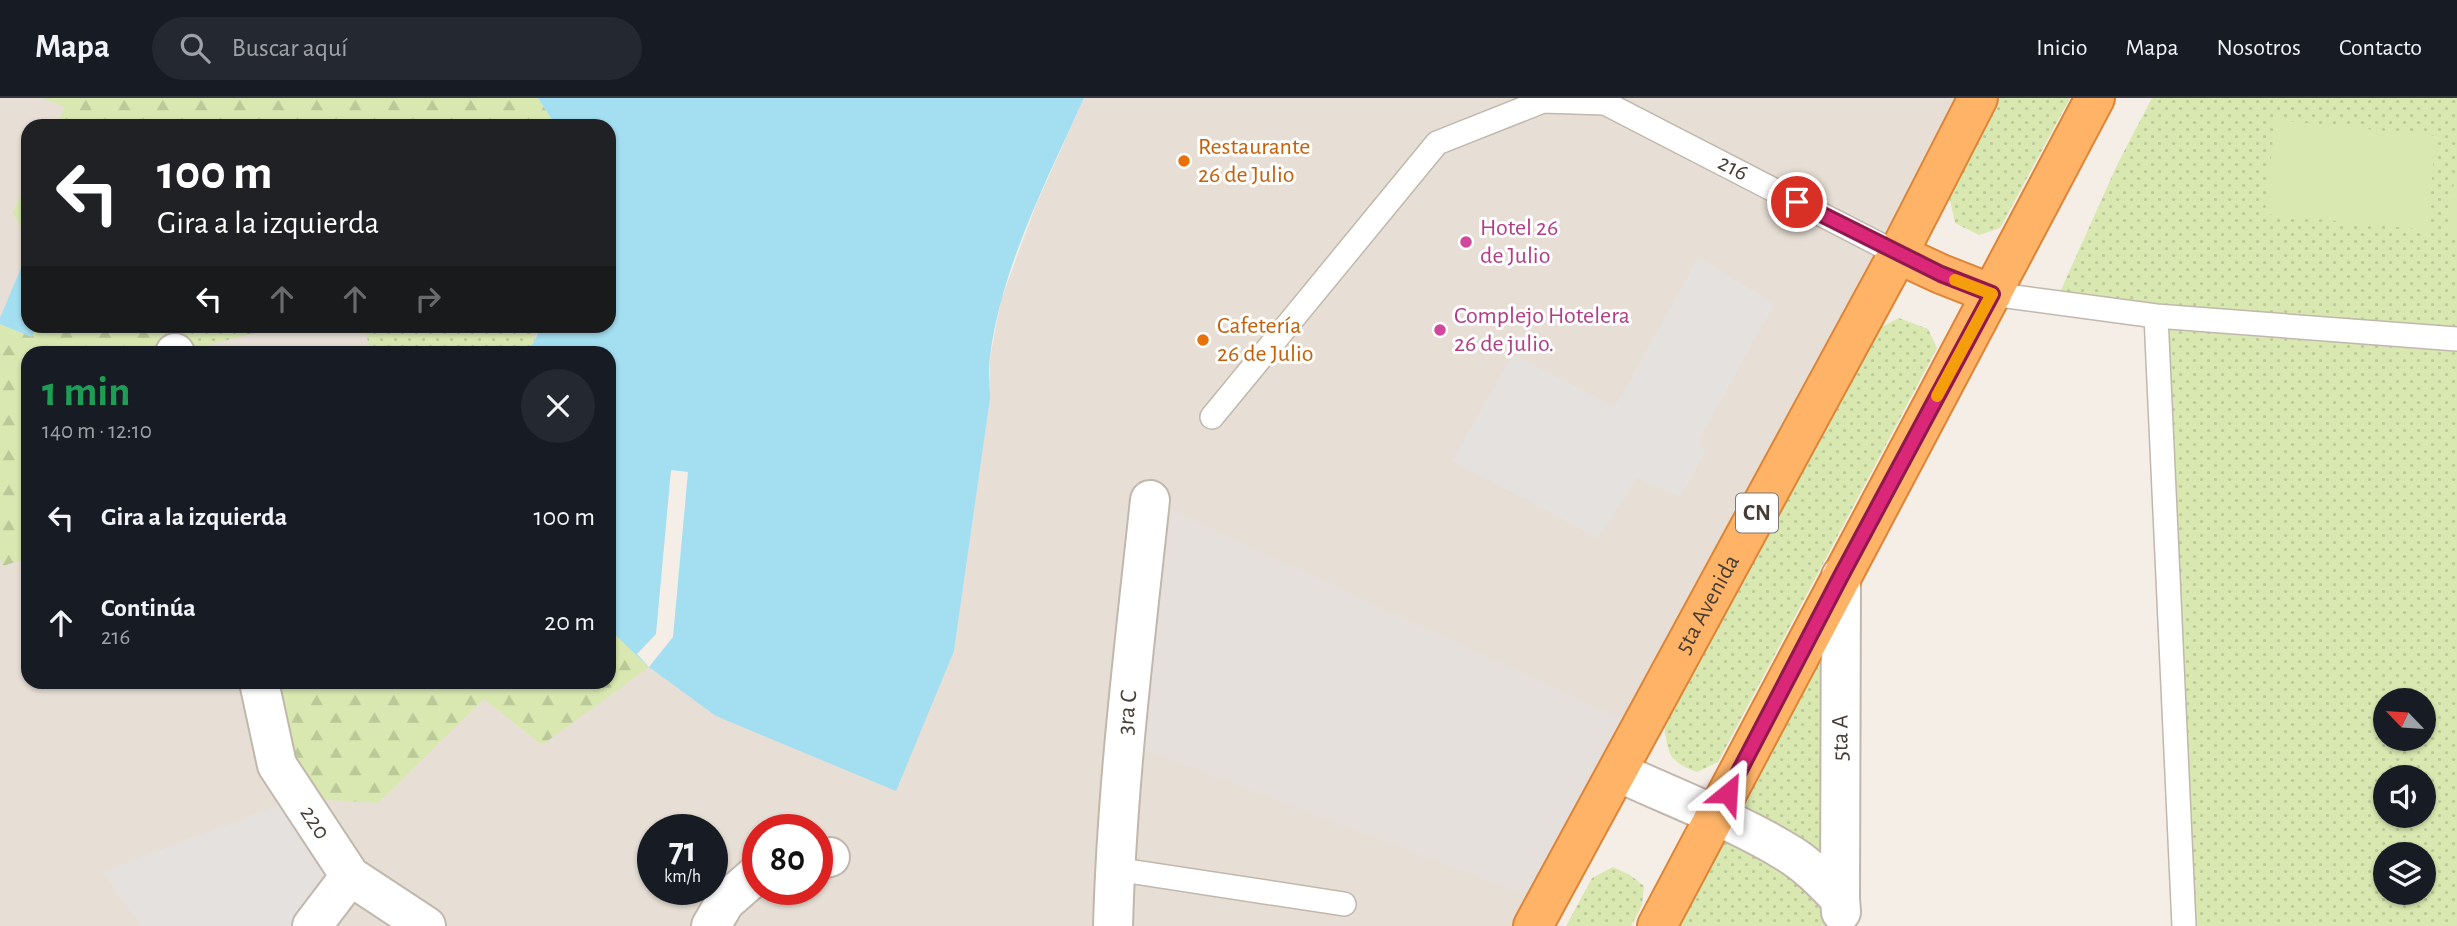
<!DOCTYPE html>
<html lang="es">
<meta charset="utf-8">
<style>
:root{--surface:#171b24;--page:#242831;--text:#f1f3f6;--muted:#9ea1a6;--line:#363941}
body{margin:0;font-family:"Alegreya Sans",sans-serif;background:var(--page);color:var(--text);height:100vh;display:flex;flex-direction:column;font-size:26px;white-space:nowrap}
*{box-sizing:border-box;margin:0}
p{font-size:23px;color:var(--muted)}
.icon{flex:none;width:38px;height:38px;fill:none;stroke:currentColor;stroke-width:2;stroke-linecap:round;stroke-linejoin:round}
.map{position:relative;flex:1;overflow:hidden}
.sheet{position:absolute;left:21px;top:248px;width:595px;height:343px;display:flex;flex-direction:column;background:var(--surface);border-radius:21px;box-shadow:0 2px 5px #0004}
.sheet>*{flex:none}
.banner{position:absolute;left:21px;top:21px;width:595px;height:214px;border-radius:21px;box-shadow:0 2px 5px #0004;background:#202124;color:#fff;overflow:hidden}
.needle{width:46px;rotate:295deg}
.fabs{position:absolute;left:2373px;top:590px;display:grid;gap:14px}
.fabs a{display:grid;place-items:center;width:63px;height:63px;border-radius:50%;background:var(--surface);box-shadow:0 2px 5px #0004;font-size:35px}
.speed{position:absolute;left:637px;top:716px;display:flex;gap:14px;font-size:35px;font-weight:700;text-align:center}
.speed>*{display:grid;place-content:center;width:91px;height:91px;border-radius:50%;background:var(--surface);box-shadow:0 2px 5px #0004;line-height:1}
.speed small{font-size:18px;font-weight:400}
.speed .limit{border:10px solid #d22;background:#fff;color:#111}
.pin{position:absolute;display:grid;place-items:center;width:60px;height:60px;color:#fff;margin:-30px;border:4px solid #fff;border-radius:50%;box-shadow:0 2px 7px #0007}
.me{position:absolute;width:77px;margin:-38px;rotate:27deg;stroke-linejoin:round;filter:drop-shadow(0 0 5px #0008)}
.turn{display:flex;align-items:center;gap:24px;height:147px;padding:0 21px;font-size:32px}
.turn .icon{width:91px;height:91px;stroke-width:2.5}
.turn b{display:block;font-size:49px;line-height:60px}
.lanes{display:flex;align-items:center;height:66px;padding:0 21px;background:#0003;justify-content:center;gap:35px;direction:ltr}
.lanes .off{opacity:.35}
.round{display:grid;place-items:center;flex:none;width:74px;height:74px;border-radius:37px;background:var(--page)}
.summary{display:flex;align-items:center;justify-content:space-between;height:119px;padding:0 21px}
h1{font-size:42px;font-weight:600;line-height:52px;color:#1e9e55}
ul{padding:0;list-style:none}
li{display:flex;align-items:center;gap:21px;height:105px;padding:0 21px}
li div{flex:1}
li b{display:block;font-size:26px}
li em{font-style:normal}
header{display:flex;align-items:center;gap:42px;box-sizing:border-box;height:98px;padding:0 35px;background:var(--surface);border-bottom:2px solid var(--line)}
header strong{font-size:33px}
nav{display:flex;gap:38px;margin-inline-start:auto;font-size:24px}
.search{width:490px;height:63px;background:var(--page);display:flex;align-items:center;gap:18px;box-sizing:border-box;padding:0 24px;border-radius:38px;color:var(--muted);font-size:26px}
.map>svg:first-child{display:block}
.residential{fill:#e7dfd5;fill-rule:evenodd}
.industrial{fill:#e6e0dc}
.green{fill:url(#green-dots);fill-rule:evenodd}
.forest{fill:url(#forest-firs)}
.pitch{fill:#d8e8b0}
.parking{fill:#e5e1df}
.water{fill:#a3def1}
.pier{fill:#f4eee7}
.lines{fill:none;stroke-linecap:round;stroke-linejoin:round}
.lane-casing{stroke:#c2b7ac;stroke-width:26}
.street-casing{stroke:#c2b7ac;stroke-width:42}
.highway-casing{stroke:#de8437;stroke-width:42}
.lane{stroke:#fff;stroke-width:23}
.street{stroke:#fff;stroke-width:38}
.highway{stroke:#feb367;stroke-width:38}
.route-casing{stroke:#8e194d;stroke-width:18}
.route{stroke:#db2777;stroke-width:12}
.slow{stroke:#f59e0b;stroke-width:12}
.food-dot{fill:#e8710a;stroke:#fff;stroke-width:2.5}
.hotel-dot{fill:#d1479c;stroke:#fff;stroke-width:2.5}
.labels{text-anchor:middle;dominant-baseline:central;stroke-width:6;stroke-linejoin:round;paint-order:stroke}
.shield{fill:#fff;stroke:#7e7772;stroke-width:2}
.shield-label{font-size:23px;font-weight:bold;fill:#473d36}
.food-label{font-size:24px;fill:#c56008;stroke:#fff;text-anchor:start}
.street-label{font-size:24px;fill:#473d36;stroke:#fff}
.hotel-label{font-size:24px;fill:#b23c85;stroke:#fff;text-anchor:start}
</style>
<header>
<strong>Mapa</strong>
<div class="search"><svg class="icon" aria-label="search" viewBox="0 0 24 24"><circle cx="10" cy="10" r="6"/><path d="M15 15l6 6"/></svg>Buscar aquí</div>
<nav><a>Inicio</a><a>Mapa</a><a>Nosotros</a><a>Contacto</a></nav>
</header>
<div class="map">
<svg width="2457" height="828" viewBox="0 0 2457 828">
<defs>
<pattern id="green-dots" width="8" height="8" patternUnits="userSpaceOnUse" patternTransform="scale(1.75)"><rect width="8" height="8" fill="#d8e8b0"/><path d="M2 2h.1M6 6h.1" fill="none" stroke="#bbc898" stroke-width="1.8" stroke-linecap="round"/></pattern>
<pattern id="forest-firs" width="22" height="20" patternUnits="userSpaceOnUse" patternTransform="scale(1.75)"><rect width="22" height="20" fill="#d8e8b0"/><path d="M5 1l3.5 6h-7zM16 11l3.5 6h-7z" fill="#bbc898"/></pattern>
</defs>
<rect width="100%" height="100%" fill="#f4eee7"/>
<path class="residential" d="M0,0H538L556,28H28V228H541L535,242L525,255L28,256V584H609V531L637,556L954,553L990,301V260L1001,202L1036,107L1084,0H1978L1533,828H0ZM653,732H712V791H653ZM758,732H817V791H758Z"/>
<path class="industrial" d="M1150,402L1641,630L1547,805L1125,644Z"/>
<path class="green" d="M2000,0H2070L2000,130L1979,137L1955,125L1949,97Z
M2152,0H2457V828H2184L2156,218L2056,203L2118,65ZM2385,602H2424V640H2385ZM2385,679H2424V718H2385ZM2385,756H2424V794H2385Z
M1899,220L1928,231L1937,250L1718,664L1697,674C1668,663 1669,657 1664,629L1857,260L1878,231Z
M161,228H285L175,255Z
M364,228H529L535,242L525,255H371Z
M1841,478V828H1657Z
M1613,769L1630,777L1644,788L1642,807L1631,828H1566L1592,780Z"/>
<path class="forest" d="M43,0H538L556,28H57L65,9Z
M28,80V142L13,114Z
M0,226L31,238L36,228H161L175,255L28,256V460L3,468L0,460Z
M609,531L649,569L542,647L484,601L378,705L298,700L259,585L609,584Z"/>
<path class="pitch" d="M2275,22L2436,38L2427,132L2265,116Z
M2457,52V134L2449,133Z"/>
<path class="parking" d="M1699,159L1774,206L1698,344L1706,353L1680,399L1637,380L1598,440L1452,363L1513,256L1615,309Z
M298,700L350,778L312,828H142L102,774Z"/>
<path class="water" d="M538,0H1084C1047,82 1002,167 990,258C988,272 990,287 990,301L954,553L896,693L716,618L649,569L609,531V256H525L535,242L541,228H609V28H556Z
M28,153V228H36L32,239L0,226V220Z"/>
<path class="pier" d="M671,372L688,374L673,539L649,569L637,556L656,536Z"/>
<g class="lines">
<g class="lane-casing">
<path id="lane" d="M1992,196L2156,218L2457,241
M2156,218L2184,828
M1212,319L1437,45L1543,3L1605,5L1898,156
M1115,771L1344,806"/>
</g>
<g class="street-casing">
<g id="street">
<path d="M175,255V256"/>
<path id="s1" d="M259,584L277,667L350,778L426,828"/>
<path d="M1618,674C1672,699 1738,724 1788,755C1808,767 1824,784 1840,801L1841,814"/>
<path d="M817,762L830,759"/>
<path id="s2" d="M1840,801L1841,478"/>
<path d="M312,828L350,778"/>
<path d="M711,828L725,804L758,775"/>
<path id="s3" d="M1113,828C1117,685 1135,543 1150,402"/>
</g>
</g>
<g class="highway-casing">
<g id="highway">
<path d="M1898,156L1941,176L1992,196"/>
<path id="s4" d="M1533,828L1898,156L1978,0"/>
<path d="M1657,828L2095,0"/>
</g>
</g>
<use href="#lane" class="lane"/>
<use href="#street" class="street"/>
<use href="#highway" class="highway"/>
</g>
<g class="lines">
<g class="route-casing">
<path id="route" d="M1728,695L1841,478L1992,196L1941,176L1797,104"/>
</g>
<use href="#route" class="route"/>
<path class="slow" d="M1937,298L1992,196L1955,182"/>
</g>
<g class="food-dot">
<circle cx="1184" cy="63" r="7"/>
<circle cx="1203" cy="242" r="7"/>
</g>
<g class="hotel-dot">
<circle cx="1466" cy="144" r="7"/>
<circle cx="1440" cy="232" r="7"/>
</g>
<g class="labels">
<rect class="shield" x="1736" y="395.5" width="42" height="39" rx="5"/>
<g class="shield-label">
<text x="1757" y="415">CN</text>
</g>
<g class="food-label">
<text x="1198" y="49">Restaurante<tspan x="1198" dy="28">26 de Julio</tspan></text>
<text x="1217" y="228">Cafetería<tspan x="1217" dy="28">26 de Julio</tspan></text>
</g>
<g class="street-label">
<text transform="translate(1733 70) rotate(27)">216</text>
<text stroke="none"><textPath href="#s4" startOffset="366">5ta Avenida</textPath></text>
<text stroke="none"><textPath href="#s3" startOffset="214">3ra C</textPath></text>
<text stroke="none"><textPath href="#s2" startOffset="161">5ta A</textPath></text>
<text stroke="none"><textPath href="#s1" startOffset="154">220</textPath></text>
</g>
<g class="hotel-label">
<text x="1480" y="130">Hotel 26<tspan x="1480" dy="28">de Julio</tspan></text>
<text x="1454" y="218">Complejo Hotelera<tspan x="1454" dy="28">26 de julio.</tspan></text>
</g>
</g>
</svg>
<div class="fabs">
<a><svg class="needle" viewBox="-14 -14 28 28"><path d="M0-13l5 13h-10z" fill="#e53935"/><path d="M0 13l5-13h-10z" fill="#9ea1a6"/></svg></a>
<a><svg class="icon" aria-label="sound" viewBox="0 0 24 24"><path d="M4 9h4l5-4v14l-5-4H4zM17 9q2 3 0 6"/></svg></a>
<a><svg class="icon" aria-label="layers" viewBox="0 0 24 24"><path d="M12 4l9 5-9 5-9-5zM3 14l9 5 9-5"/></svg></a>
</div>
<div class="speed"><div>71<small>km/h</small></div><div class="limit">80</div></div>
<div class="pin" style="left:1797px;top:104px;background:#d93025"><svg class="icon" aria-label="arrive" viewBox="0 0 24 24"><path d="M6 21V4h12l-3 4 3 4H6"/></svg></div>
<svg class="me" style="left:1728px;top:695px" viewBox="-20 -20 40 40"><path d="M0-17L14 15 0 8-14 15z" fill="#db2777" stroke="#fff" stroke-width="4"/></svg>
<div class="banner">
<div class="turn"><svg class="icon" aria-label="left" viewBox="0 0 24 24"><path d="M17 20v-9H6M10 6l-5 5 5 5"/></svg><div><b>100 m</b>Gira a la izquierda</div></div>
<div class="lanes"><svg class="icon" aria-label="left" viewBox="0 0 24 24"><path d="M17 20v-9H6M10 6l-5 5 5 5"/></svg><svg class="icon off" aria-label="ahead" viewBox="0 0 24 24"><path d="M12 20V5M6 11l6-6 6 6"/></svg><svg class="icon off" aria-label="ahead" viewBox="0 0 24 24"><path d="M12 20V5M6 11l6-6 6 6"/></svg><svg class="icon off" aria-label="right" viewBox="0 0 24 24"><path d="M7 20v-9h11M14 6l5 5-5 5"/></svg></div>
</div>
<section class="sheet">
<div class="summary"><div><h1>1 min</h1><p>140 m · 12:10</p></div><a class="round"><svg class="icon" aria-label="close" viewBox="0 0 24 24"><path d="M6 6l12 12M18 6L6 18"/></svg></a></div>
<ul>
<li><svg class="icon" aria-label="left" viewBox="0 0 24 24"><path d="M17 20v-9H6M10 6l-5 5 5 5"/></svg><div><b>Gira a la izquierda</b></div><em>100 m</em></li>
<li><svg class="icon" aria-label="ahead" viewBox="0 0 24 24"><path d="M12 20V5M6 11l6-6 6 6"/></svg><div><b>Continúa</b><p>216</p></div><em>20 m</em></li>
</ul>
</section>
</div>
